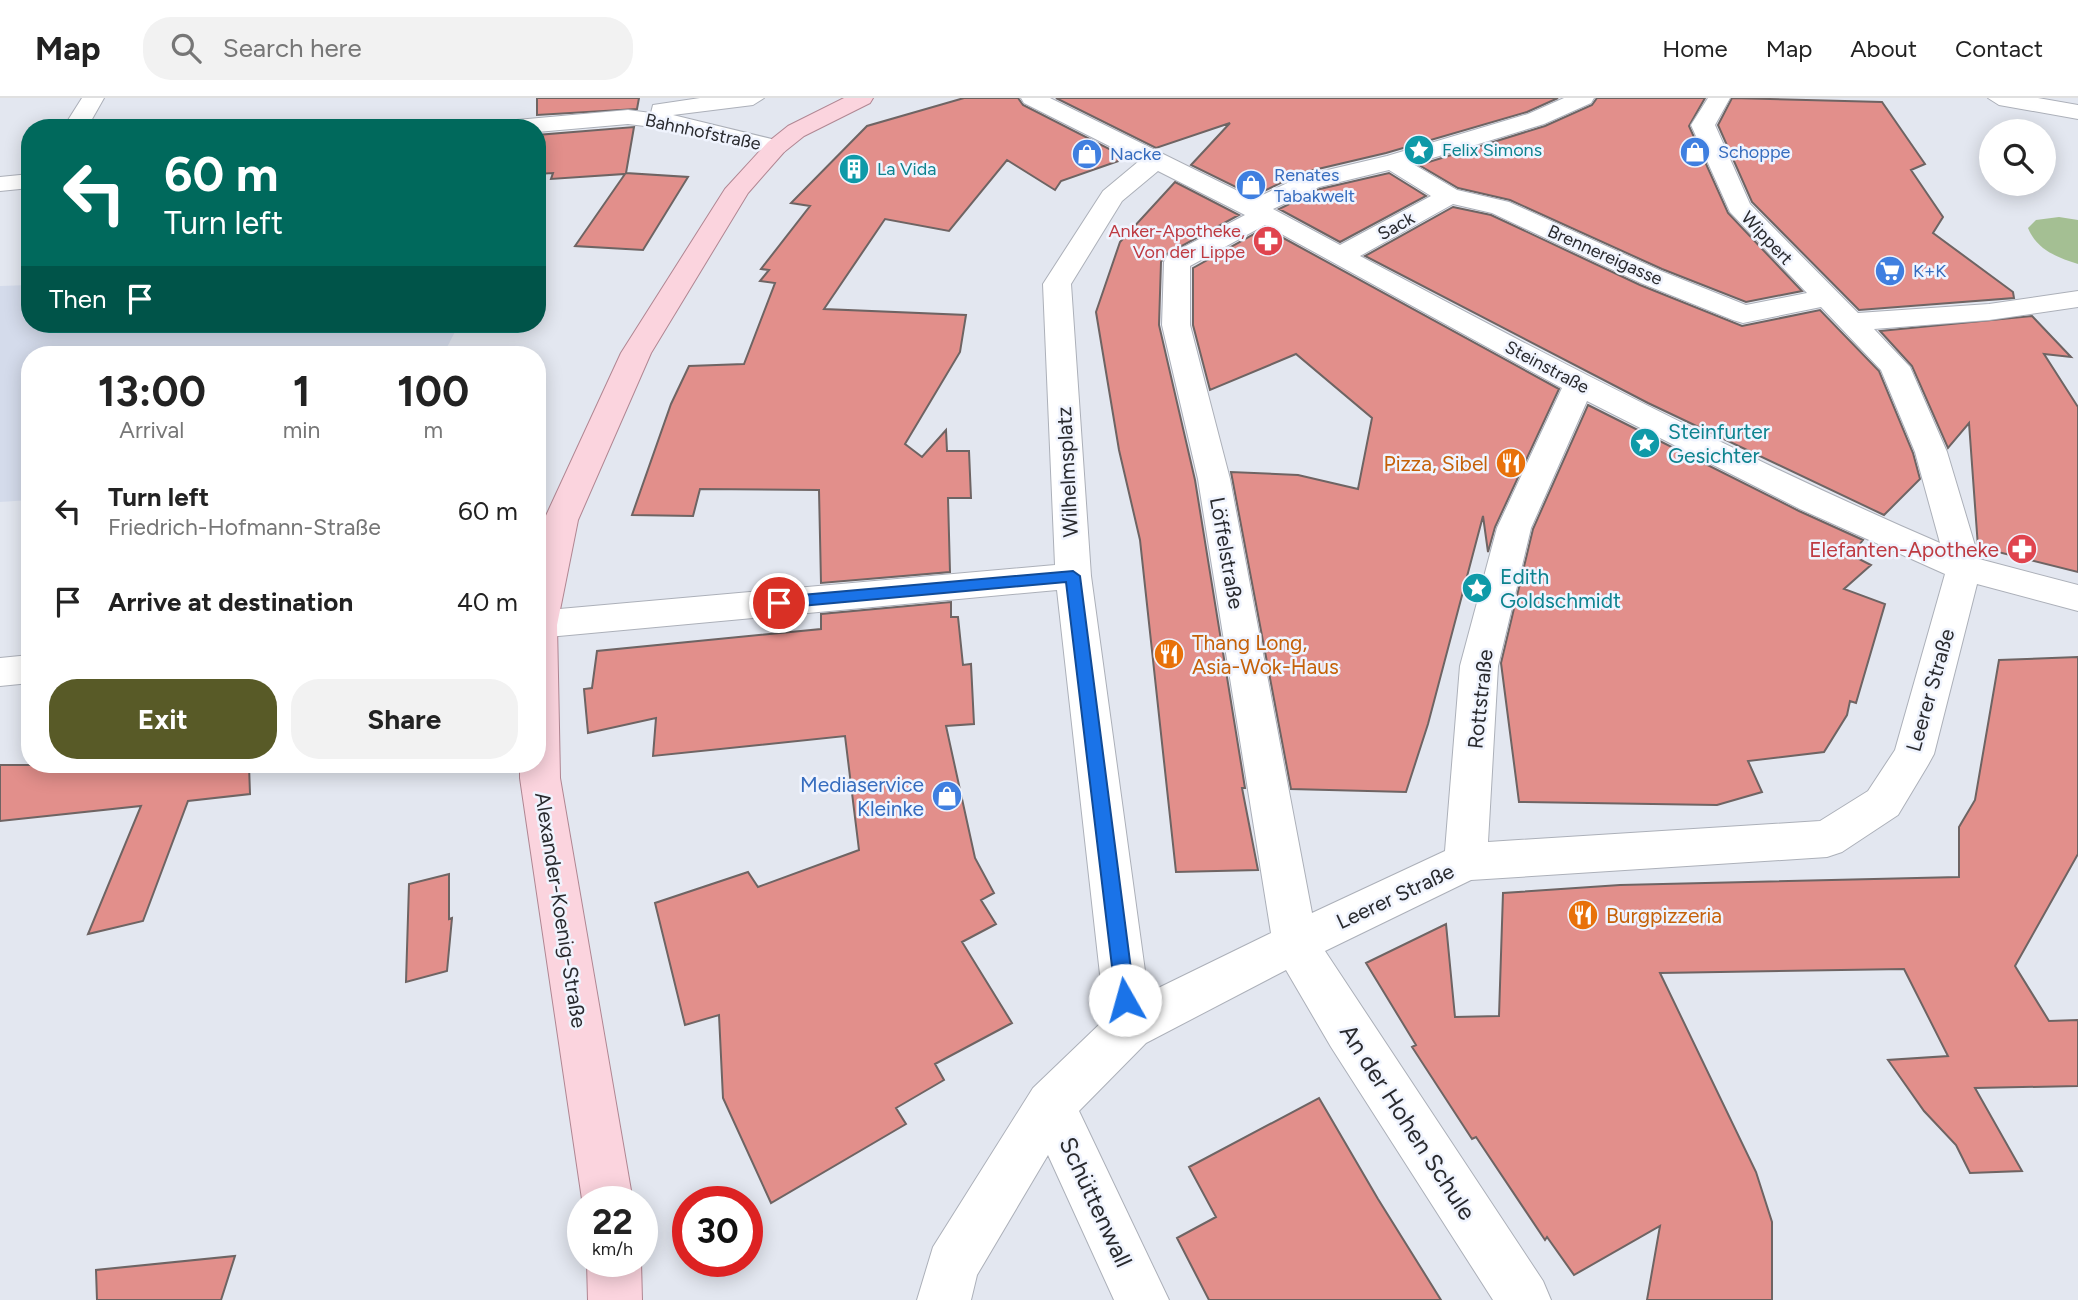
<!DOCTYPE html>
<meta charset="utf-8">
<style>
:root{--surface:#fff;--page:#f2f2f2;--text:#222;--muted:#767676;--line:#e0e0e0;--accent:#585a27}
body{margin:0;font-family:Figtree,sans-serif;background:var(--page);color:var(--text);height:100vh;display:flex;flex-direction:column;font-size:26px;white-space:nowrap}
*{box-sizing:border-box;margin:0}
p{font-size:23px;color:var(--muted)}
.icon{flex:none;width:38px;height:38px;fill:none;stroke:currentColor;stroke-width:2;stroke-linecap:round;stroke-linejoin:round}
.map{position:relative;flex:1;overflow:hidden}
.panel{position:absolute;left:21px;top:248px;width:525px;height:427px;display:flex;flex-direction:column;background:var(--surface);border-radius:28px;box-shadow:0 4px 18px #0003}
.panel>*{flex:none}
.banner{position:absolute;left:21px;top:21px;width:525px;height:214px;border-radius:28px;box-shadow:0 4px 18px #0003;background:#00695c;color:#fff;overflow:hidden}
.controls{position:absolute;left:1979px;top:21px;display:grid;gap:14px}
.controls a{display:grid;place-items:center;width:77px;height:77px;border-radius:50%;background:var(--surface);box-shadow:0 4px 18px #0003;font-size:35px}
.speed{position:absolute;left:567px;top:1088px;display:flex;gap:14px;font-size:35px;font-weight:700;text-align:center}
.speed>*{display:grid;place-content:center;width:91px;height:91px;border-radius:50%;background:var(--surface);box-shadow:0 4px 18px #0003;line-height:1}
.speed small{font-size:18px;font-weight:400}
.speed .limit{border:10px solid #d22;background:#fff;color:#111}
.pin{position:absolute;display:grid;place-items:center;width:60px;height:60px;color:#fff;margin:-30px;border:4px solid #fff;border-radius:50%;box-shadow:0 2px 7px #0007}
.me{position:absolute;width:77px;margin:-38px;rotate:353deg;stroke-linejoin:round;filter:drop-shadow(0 0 5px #0008)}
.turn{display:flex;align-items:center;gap:24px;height:147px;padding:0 28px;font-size:32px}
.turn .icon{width:91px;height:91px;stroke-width:2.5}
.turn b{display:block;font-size:49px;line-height:60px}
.then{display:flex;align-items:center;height:66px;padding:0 28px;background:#0003;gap:14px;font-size:26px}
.eta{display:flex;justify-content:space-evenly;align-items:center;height:119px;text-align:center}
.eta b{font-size:42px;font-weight:700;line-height:49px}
.cta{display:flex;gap:14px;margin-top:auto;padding:14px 28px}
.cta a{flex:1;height:80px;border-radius:28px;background:var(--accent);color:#fff;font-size:28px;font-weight:700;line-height:80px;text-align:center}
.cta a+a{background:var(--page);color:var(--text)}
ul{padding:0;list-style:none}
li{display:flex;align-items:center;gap:21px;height:91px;padding:0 28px}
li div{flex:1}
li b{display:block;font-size:26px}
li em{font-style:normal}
header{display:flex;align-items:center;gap:42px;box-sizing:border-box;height:98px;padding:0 35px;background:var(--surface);border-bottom:2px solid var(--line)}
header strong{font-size:33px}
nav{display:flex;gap:38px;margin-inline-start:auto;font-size:24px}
.search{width:490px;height:63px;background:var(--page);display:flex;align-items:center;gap:18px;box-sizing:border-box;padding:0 24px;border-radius:28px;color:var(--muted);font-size:26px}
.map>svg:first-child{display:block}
.built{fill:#d4dbeb}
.green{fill:#a4bf93}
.building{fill:#e28f8b;stroke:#6e6463;stroke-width:2}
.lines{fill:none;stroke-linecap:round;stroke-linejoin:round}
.minor-casing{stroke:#acb0b9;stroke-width:2}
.major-casing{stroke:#b08692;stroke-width:2}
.minor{fill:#fff;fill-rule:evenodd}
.major{fill:#fbd4de;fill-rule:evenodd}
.route{fill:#1a73e8;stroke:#114b97;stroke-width:2}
.labels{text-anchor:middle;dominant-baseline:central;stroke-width:5;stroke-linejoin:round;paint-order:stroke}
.far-street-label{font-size:18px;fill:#292a2e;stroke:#f0f4fe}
.far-culture-label{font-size:18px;fill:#0d838f;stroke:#f0f4fe;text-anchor:start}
.far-shop-label{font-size:18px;fill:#366cbe;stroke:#f0f4fe;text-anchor:start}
.far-health-label{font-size:18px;fill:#be3a42;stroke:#f0f4fe;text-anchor:end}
.culture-label{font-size:21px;fill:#0d838f;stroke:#f0f4fe;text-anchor:start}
.food-label{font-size:21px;fill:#c56008;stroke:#f0f4fe;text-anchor:start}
.street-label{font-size:21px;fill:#292a2e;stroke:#f0f4fe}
.health-label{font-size:21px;fill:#be3a42;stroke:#f0f4fe;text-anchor:end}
.shop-label{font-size:21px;fill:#366cbe;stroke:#f0f4fe;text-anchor:end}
.near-street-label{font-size:24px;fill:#292a2e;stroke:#f0f4fe}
</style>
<header>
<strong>Map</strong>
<div class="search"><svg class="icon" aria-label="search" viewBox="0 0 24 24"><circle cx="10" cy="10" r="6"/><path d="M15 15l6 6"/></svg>Search here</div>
<nav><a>Home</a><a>Map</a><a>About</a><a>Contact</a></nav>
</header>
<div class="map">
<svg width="2078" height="1202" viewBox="0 0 2078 1202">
<rect width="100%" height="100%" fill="#e3e7f0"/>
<path class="built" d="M30,187V226L458,228L443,257H30V402L0,404V188Z"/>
<path class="green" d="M2059,119L2078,122V166C2056,159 2037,152 2028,130L2036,122Z"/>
<path class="building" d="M537,0H639L637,11L537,17Z
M964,0H1018L1023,7L1127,60L1061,83L1055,92L1007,62L949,133L885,121L824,211L966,217L960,254L905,346L922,359L946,332L947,353H969L971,400H948L950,474L821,485L819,392L700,391L693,418L632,417L671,306L689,268L744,266L775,185L760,183L769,172L761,171L810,108L791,105L867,28Z
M1056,0H1558L1527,14L1386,55L1301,75L1254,98L1191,67L1230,25L1156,50Z
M1597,0H1705L1689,28L1728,115L1802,193L1746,204L1662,171L1510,102L1458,90L1419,67L1545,28L1592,7Z
M1732,0L1882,4L1925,66L1911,72L1943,119L1933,135L2013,194L2014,200L1859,212L1752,104L1718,27Z
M634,29L626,75L688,79L643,152L575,148L625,76L551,81L553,75L537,76V37Z
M1389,75L1426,98L1340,144L1279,111L1320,91Z
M1175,84L1239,117L1165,157L1161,164L1159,227L1195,382L1245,690H1242L1258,772L1176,774L1140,442L1119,352L1096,214L1120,144Z
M1453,109L1491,117L1640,187L1742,228L1820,212L1879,273L1913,355L1920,381L1884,417L1648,305L1365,158Z
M1265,130L1559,291L1495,429L1488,454L1483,418L1428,626L1406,694L1291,691L1231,374L1298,377L1358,391L1372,320L1296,256L1210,292L1193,227V170Z
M2032,218L2071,259L2044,256L2078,309V474L1978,449L1969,325L1948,350L1912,268L1880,233Z
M1588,307L1799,413L1863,442L1851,457L1871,467L1844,491L1885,506L1856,605L1850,603L1847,617L1824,654L1748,663L1762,694L1717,707L1519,704L1501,565L1533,431Z
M951,504V519H958L963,567L971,566L974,626L946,628L975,760L994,795L981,802L996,826L962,844L1012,925L935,966L944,982L896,1010L906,1026L771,1105L723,1000L719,917L685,927L655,805L748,774L758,789L859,752L845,638L653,658L656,620L588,635L584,591L592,590L597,553L821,531V516Z
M2078,559V756L2015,868L2049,923L2078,922V988L1975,990L2022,1073L1970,1075L1956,1047L1924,1013L1888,962L1948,958L1904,871L1660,875L1756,1074L1772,1124V1202H1647L1660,1128L1574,1177L1547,1139L1545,1142L1476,1039L1472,1041L1412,949L1416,947L1366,865L1446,826L1455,919L1499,918L1503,795L1620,787L1959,779V729L1975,702L1999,562Z
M0,667H249L250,696L188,703L143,823L88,836L141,708L0,723Z
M449,776V821L452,820L447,873L406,884L409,786Z
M1319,1000L1378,1101L1441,1202H1209L1177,1140L1216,1119L1189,1069Z
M235,1158L221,1202H97L96,1172Z"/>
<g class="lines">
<g class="minor-casing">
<path id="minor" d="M82,0H104L87,30H63Z
M700,0H764L753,7L673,17L784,44L788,49L784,54L776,56L686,33L628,26L537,34V30H493L505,23L628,12L651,15L653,7Z
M1021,0H1050L1254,101L1302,78L1387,58L1528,16L1564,0H1594L1591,5L1544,26L1413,66L1457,92L1509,104L1661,173L1746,207L1807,195L1730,114L1691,27L1708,0H1730L1715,27L1750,106L1858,215L1989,206L2078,193V209L1989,222L1874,231L1910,269L1947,354L1979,461L2078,487V513L1977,486L1934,656L1928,667L1898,717L1842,754L1827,759L1471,782L1325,853L1543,1183L1551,1202H1493L1331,949L1286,872L1146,945L1079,1013L1169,1202H1114L1048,1057L977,1177L971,1202H917L933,1149L1033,990L1105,921L1057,492L537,540V513L1055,467L1043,186L1103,93L1139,63L1024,5ZM1389,72L1431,98L1340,147L1273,111L1319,89ZM1158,73L1245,117L1167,158L1164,164L1162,227L1198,381L1271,835L1148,895L1091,478L1071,186L1122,103ZM1453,106L1492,115L1641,185L1733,222L1743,225L1821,209L1881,272L1915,354L1940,445C1741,359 1551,260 1360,158ZM1265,127L1562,290L1497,430L1460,568L1445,753L1312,815L1230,381L1190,227V168ZM1587,303L1800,411L1945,476L1895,652L1868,693L1820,723L1488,744L1498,568L1531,430Z
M1988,0H2038L2078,7V21L1999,7Z
M30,76V90L0,93V79Z
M30,557V585L0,588V560Z"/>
</g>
<g class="major-casing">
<path id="major" d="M844,0H873L870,5L804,38L784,54L748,95L651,255L578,422L557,527L560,680L633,1104H583V1108L520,680V667H537V453L544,422L621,255L725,91L768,44L788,28Z
M587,1164H641L642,1202H588Z"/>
</g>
<use href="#minor" class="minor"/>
<use href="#major" class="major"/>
</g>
<path class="route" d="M1073,473L1080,478L1135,902L1132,909L1125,911L1119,909L1116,902L1066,484L779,510L772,505L779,499Z"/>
<defs>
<g id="sight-disc" transform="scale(1.575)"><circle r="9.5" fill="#0f9aa8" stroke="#f0f4fe"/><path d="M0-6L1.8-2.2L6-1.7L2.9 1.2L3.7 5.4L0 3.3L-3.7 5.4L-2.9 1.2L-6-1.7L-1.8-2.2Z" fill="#fff"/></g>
<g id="shop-disc" transform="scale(1.575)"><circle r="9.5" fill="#3f7fe0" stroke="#f0f4fe"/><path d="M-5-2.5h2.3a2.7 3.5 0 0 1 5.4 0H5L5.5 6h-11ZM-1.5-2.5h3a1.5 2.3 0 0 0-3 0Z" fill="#fff"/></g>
<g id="building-disc" transform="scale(1.575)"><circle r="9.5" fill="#0f9aa8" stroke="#f0f4fe"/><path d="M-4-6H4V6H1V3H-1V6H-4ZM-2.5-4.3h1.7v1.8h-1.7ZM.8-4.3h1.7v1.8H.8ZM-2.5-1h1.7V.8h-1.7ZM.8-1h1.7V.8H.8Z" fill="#fff"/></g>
<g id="pharmacy-disc" transform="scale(1.575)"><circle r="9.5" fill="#e0444e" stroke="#f0f4fe"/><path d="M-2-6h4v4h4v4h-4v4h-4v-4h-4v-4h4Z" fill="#fff"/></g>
<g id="supermarket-disc" transform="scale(1.575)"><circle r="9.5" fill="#3f7fe0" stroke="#f0f4fe"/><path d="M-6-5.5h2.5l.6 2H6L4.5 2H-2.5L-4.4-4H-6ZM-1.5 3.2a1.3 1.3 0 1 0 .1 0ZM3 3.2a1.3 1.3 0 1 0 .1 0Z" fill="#fff"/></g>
<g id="restaurant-disc" transform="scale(1.575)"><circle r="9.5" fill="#e8710a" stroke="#f0f4fe"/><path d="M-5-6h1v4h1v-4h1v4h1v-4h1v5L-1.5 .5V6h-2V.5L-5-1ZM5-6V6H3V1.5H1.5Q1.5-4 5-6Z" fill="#fff"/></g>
</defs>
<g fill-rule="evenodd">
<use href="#sight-disc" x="1419" y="52"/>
<use href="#shop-disc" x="1695" y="54"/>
<use href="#shop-disc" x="1087" y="56"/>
<use href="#building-disc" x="854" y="71"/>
<use href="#shop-disc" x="1251" y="87"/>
<use href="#pharmacy-disc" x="1268" y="143"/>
<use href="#supermarket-disc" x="1890" y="173"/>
<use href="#sight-disc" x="1645" y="345"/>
<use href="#restaurant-disc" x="1511" y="365"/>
<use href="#pharmacy-disc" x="2022" y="451"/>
<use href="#sight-disc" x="1477" y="490"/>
<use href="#restaurant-disc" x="1169" y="556"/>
<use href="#shop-disc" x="947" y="698"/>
<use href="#restaurant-disc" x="1583" y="817"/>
</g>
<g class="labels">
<g class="far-street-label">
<text transform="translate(703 34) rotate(12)">Bahnhofstraße</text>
<text transform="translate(1396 128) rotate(-29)">Sack</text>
<text transform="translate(1767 140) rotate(47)">Wippert</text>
<text transform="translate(1605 157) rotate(24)">Brennereigasse</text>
<text transform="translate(1547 269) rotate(28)">Steinstraße</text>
</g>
<g class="far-culture-label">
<text x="1442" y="52">Felix Simons</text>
<text x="877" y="71">La Vida</text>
</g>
<g class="far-shop-label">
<text x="1718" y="54">Schoppe</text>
<text x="1110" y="56">Nacke</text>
<text x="1274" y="77">Renates<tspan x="1274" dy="21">Tabakwelt</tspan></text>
<text x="1913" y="173">K+K</text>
</g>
<g class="far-health-label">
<text x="1245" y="133">Anker-Apotheke,<tspan x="1245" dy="21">Von der Lippe</tspan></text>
</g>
<g class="culture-label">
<text x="1668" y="333">Steinfurter<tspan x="1668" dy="24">Gesichter</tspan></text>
<text x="1500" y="478">Edith<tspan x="1500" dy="24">Goldschmidt</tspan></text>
</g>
<g class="food-label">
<text x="1488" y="365" text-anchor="end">Pizza, Sibel</text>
<text x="1192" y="544">Thang Long,<tspan x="1192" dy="24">Asia-Wok-Haus</tspan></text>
<text x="1606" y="817">Burgpizzeria</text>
</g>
<g class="street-label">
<text transform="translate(1067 374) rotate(-93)">Wilhelmsplatz</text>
<text transform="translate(1227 455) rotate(80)">Löffelstraße</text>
<text transform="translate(1930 592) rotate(-74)">Leerer Straße</text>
<text transform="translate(1480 601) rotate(-84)">Rottstraße</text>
<text transform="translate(1395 798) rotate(-25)">Leerer Straße</text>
<text transform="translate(561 812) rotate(81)">Alexander-Koenig-Straße</text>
</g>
<g class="health-label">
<text x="1999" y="451">Elefanten-Apotheke</text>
</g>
<g class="shop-label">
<text x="924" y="686">Mediaservice<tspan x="924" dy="24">Kleinke</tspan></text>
</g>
<g class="near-street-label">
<text transform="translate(1408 1024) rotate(57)">An der Hohen Schule</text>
<text transform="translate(1096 1104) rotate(65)">Schüttenwall</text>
</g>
</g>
</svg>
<div class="controls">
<a><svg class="icon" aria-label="search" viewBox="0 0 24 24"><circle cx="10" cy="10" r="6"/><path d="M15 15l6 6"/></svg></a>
</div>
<div class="speed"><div>22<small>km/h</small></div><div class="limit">30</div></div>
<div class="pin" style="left:779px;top:505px;background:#d93025"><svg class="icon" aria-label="arrive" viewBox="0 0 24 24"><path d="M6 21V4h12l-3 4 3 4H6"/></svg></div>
<svg class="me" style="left:1125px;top:902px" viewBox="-20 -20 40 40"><circle r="19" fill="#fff"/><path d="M0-13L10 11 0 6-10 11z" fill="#1a73e8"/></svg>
<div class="banner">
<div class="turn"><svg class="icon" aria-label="left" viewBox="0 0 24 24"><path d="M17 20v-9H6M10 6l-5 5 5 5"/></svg><div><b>60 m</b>Turn left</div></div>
<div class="then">Then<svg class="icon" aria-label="arrive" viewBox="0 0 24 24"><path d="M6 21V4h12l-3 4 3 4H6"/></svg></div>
</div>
<section class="panel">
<div class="eta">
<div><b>13:00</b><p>Arrival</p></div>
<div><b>1</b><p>min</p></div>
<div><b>100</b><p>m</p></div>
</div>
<ul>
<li><svg class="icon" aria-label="left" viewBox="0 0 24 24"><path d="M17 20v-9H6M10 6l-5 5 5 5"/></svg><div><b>Turn left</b><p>Friedrich-Hofmann-Straße</p></div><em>60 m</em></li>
<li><svg class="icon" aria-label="arrive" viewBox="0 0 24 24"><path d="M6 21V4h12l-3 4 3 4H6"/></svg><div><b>Arrive at destination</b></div><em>40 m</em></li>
</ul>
<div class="cta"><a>Exit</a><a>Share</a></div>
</section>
</div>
